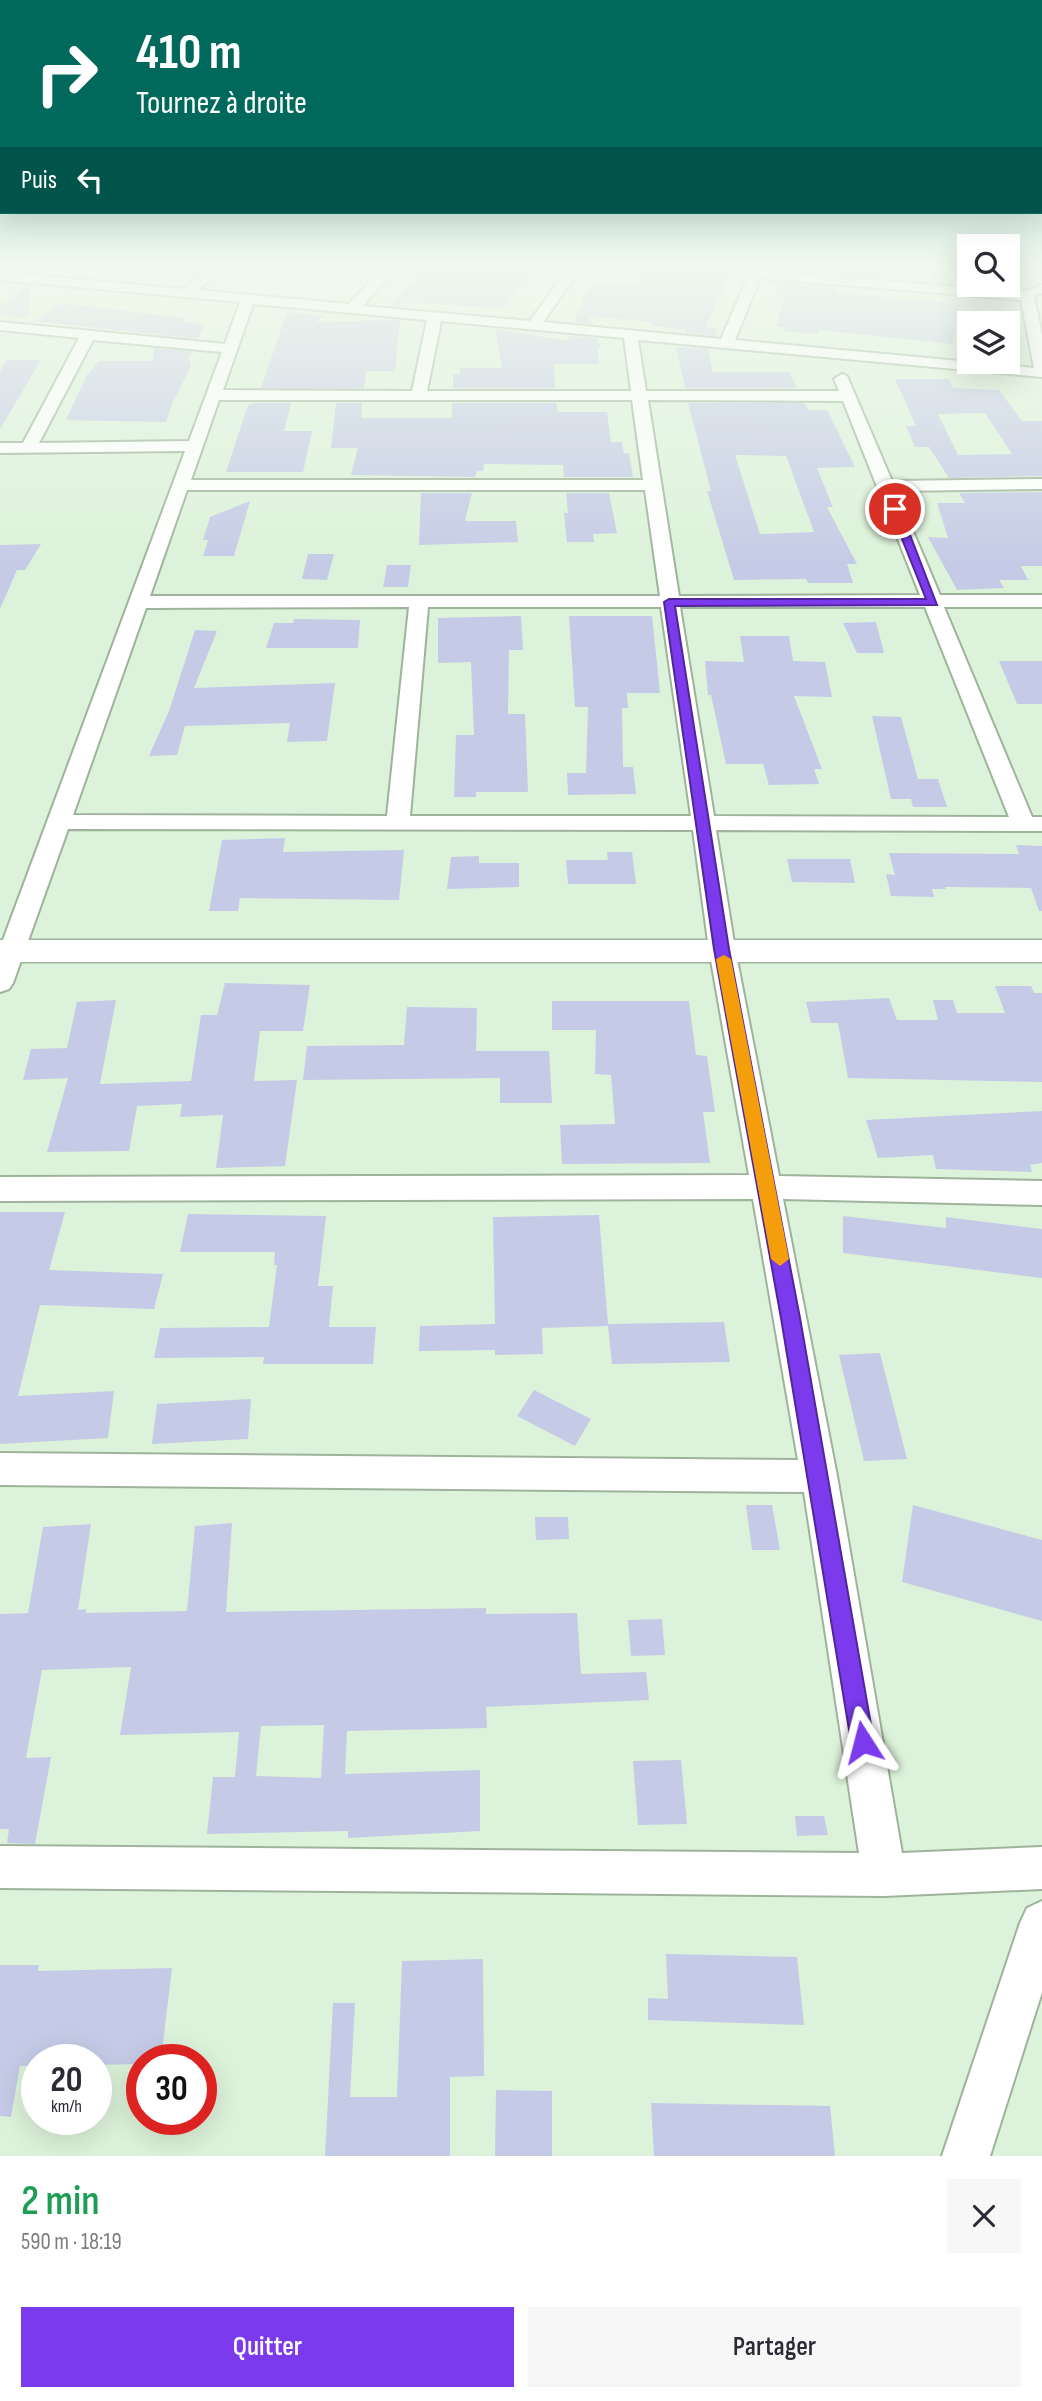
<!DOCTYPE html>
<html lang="fr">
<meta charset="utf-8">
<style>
:root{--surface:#fff;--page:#f7f7f7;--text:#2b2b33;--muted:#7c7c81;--accent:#7c3aed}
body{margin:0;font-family:"Sofia Sans Condensed",sans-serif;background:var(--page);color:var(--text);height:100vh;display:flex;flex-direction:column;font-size:26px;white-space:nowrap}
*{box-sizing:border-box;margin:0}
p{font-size:23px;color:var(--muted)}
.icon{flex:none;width:38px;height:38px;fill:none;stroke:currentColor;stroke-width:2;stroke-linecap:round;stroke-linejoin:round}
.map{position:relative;height:2156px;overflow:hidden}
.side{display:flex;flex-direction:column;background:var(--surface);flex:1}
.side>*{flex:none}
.hud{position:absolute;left:0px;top:0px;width:1043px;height:214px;box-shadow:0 7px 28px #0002;background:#00695c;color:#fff;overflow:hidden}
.tools{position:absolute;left:957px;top:234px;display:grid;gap:14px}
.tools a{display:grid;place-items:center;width:63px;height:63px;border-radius:0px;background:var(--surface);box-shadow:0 7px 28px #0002;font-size:35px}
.speed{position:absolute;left:21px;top:2044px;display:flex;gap:14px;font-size:35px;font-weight:700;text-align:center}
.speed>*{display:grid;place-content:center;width:91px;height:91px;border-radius:50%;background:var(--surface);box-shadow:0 7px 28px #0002;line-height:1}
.speed small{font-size:18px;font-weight:400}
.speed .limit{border:10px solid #d22;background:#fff;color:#111}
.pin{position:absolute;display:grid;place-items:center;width:60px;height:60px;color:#fff;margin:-30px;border:4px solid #fff;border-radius:50%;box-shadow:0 2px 7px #0007}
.me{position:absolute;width:77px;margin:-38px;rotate:351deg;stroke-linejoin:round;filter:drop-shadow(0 0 5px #0008)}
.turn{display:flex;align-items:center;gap:24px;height:147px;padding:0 21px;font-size:32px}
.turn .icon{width:91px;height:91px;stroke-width:2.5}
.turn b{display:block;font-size:49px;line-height:60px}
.then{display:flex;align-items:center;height:66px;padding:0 21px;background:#0003;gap:14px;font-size:26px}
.round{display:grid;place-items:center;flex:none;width:74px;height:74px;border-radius:0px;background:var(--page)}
.headline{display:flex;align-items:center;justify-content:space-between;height:119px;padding:0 21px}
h1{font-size:42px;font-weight:600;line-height:52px;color:#1e9e55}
.primary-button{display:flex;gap:14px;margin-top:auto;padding:14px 21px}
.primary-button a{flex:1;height:80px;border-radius:0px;background:var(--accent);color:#fff;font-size:28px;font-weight:600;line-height:80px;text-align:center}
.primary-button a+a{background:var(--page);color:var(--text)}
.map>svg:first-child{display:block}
.building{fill:#c5cbe6;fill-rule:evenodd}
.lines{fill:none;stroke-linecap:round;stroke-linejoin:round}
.minor-casing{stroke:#9fb39c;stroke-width:4}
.tertiary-casing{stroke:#9fb39c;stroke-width:3}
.minor{fill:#fff;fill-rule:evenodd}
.tertiary{fill:#fff;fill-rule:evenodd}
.route{fill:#7c3aed;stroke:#51269a;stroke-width:2}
.slow{fill:#f59e0b}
</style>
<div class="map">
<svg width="1042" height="2156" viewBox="0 0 1042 2156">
<rect width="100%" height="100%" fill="#ddf2da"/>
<path class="building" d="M485,263H537L504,308L401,302V307L391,306L420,271L456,274L461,268L480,270Z
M729,263L724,274L729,275L705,328L718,329L715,336L685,333L687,330L650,325L652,322L589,316L592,324L574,322L585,294L595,281L633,285L646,266L658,267L660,264Z
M773,263H880L881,277L773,269Z
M772,282L836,287V293L960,304L955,335L952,344L819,330L818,334L784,331L785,327H776L785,297L775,296L780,285L772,284Z
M28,285H31L28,318L0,315V306Z
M62,303L185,318L184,322L205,324L198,339L35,321Z
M287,312L323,316L316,322L400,320L395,371H366L364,388H261Z
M495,329L567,341L569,336L597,338L601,348H598L599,364H554L555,388H453V374H460V368H502Z
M676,347L708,349L713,372H789L797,388H685Z
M154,348L192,352L189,358L191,366L172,404L166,422L66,420L87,375L99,361H153Z
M7,360H41L0,429V371Z
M895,379H949L953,388L999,390L1022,421H1042V476L949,478L929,447H915L906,426H916ZM985,413L1012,454L958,455L938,414Z
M259,403H291L284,431H312L303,472H226L248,405Z
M336,403H362L361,418H452V403H556L558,412H607L611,442H622L624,453H629L633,477H564L563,465L484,464L483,471H477L475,477L351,475L358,448H331Z
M688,403H804L808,410H827L855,467L817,468L833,507H827L857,564H847L853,583H808L806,579L734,580L707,491H711ZM735,455L786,456L814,532L760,534Z
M1042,492V566H1021L1028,580H999L1004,588L957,590L928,537L948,538L937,503H965L959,493Z
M421,493H472L465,521H516L518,542L419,545Z
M566,493H609L617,533L593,534L594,542H567L564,513H568Z
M250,501L234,556H203L208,540H203L210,517Z
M41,544L25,570H17L0,609V545Z
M308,554H334L327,580L302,579Z
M387,565H411L408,587H383Z
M521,616L523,650H509L508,714H525L528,792H476V797H454L456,735H474L471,662L438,663V618Z
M569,616H652L660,693H627L628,708H622L623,767H633L636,794L568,795L567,773H586L588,707H575Z
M294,619L360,620L358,648H266L274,623H293Z
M876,622L884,653H857L843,623Z
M195,630L217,631L194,688L335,683L327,741L287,742L290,723L185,726L177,755L149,756L169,711Z
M740,636H789L793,661L825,662L832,697L794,696L822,769H814L819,784L769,785L763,764H726L711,695H708L705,661L744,662Z
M999,661H1042V704H1017Z
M872,716L901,717L918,779H938L947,807H913L911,799H891Z
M285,838L283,852L404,850L399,900L240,898L238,911H209L222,840Z
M1016,845L1042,846V911H1039L1031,888L945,887L946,889H932L934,897L891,896L886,874L895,875L889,853L1019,854Z
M607,852H632L636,884H568L566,860H608Z
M479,856V863H519V887L447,889L451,857Z
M787,859H850L855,883L792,882Z
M225,983L310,985L303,1031H260L254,1081L297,1080L285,1166L216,1168L223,1115L180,1117L182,1104L137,1106L129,1151L47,1152L68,1078L23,1080L31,1049L67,1048L77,1002L116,1000L100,1084L191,1081L201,1015H217Z
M995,986H1031L1034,993H1042V1082L848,1078L838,1023H811L806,1002L889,998L897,1020H938L933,1000H953L957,1013H1005Z
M552,1001H689L696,1055L707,1056L715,1112H703L710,1163L562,1164L560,1125L615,1124L611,1075L595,1074L596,1030H552Z
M407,1007L477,1008L476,1051H549L552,1103H500V1078L303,1080L307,1046L404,1045Z
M1042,1111V1163L1030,1165L1032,1172L936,1169L933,1155L878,1158L866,1120Z
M0,1212H65L49,1270L163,1274L154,1309L40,1305L18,1396L114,1391L108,1438L0,1444Z
M188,1214L326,1216L318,1286H333L329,1327H376L373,1364H263L264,1357L154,1358L160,1328L269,1327L277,1265H274L275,1252H180Z
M599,1215L608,1324L724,1322L730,1362L612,1364L608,1326L542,1328L543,1354L495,1355V1350L419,1351L420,1326L495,1324L493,1217Z
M843,1216L946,1228V1217L1042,1229V1278L843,1253Z
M880,1353L907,1459L864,1461L839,1355Z
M534,1390L591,1419L575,1446L517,1416Z
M251,1399L248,1439L152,1444L157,1404Z
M746,1505H772L780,1550H752Z
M913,1505L1042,1540V1621L902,1582Z
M535,1517H568L569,1539L536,1540Z
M232,1523L226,1612L486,1608V1614L577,1613L581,1674L646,1672L649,1700L486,1707L487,1728L347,1731L345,1774L480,1770V1831L348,1838V1831L207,1834L213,1777H235L239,1732L120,1735L131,1667L42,1670L26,1758L51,1757L35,1844L7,1843L9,1829H0V1614L28,1613L43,1527L91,1524L78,1610L86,1609V1613L187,1611L195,1526ZM324,1725L321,1778L256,1776L261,1726Z
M662,1619L665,1655L631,1656L628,1620Z
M681,1760L687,1824L638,1825L633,1761Z
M795,1816H824L828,1835L797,1836Z
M666,1954L797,1957L804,2025L648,2020V1998L668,1999Z
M483,1959L484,2076L450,2077V2156H325L333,2003H355L350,2097H397L402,1961Z
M0,1965H39L38,1971L172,1968L161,2060H142V2064L96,2065V2060H37V2066H20L11,2117L0,2116Z
M496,2090L552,2091V2156H495Z
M651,2103L830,2106L835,2156H654Z"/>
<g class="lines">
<g class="minor-casing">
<path id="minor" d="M215,263H229L198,290L349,304L387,263H400L363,306L530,321L572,263H585L543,322L721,339L754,263H766L763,271L960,287L921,263H937L970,281V285L1023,292L1042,285V293L1034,296L1042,335V377L638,340L646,391H839L834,379L842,374L847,376L892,481L1042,479V489L896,491L940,595H1042V607H944L1032,817H1042V831L716,830L735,949L779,1176L1042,1181V1205L783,1199L837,1476L902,1853L1042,1847V1889L884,1896L0,1888V1846L859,1853L804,1492L0,1485V1453L798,1460L753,1199L0,1201V1177L749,1175L709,949L693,830L68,829L13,983L9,989L0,992V948L185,451L0,453V443H23L79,338L0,330V322L225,344L240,302L0,280V272L183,289ZM760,278L1021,300L1034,368L735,340ZM253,304L427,320L412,391L223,390ZM441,321L624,338L631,391H427ZM93,340L222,352L189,441L39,443ZM219,400H632L643,480H191ZM648,400L843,401L920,595L679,596ZM187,490H645L660,596H150ZM409,607L387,816L73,815L146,608ZM428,607H661L691,816H410ZM680,607H925L1009,817L714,816Z
M1042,1901V1992L990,2156H942L1020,1923L1027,1908Z"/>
</g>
<g class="tertiary-casing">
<path id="tertiary" d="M0,940H1042V962H0Z"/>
</g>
<use href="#minor" class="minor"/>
<use href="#tertiary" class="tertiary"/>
</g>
<linearGradient id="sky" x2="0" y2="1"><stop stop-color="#7bb4b8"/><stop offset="0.47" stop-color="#f0f9ee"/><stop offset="1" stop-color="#f0f9ee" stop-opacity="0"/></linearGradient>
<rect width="1042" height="565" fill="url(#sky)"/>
<path class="route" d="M895,506L900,509L937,605L675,606L729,949L800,1318L874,1742L871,1750L863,1754L854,1750L851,1742L781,1318L714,949L664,602L669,599H926L890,509Z"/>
<path class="slow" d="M724,955L731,959L789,1259L780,1266L771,1259L716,959Z"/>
</svg>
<div class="tools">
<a><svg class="icon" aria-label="search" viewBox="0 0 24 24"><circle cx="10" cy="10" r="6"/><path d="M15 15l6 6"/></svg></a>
<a><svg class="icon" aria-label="layers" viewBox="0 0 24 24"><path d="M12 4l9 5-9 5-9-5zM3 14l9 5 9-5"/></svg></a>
</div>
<div class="speed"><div>20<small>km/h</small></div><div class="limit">30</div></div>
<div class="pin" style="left:895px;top:509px;background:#d93025"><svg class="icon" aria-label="arrive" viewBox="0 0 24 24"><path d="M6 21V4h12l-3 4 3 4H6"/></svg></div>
<svg class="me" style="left:863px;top:1742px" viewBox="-20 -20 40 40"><path d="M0-17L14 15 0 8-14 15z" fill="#7c3aed" stroke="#fff" stroke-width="4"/></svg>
<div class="hud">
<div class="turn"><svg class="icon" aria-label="right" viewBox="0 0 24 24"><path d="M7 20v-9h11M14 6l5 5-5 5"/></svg><div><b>410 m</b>Tournez à droite</div></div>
<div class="then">Puis<svg class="icon" aria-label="left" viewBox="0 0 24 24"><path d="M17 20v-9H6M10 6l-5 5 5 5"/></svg></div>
</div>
</div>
<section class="side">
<div class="headline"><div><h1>2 min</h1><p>590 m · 18:19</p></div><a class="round"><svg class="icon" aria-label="close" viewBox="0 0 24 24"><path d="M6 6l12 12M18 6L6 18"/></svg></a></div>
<div class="primary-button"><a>Quitter</a><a>Partager</a></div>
</section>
